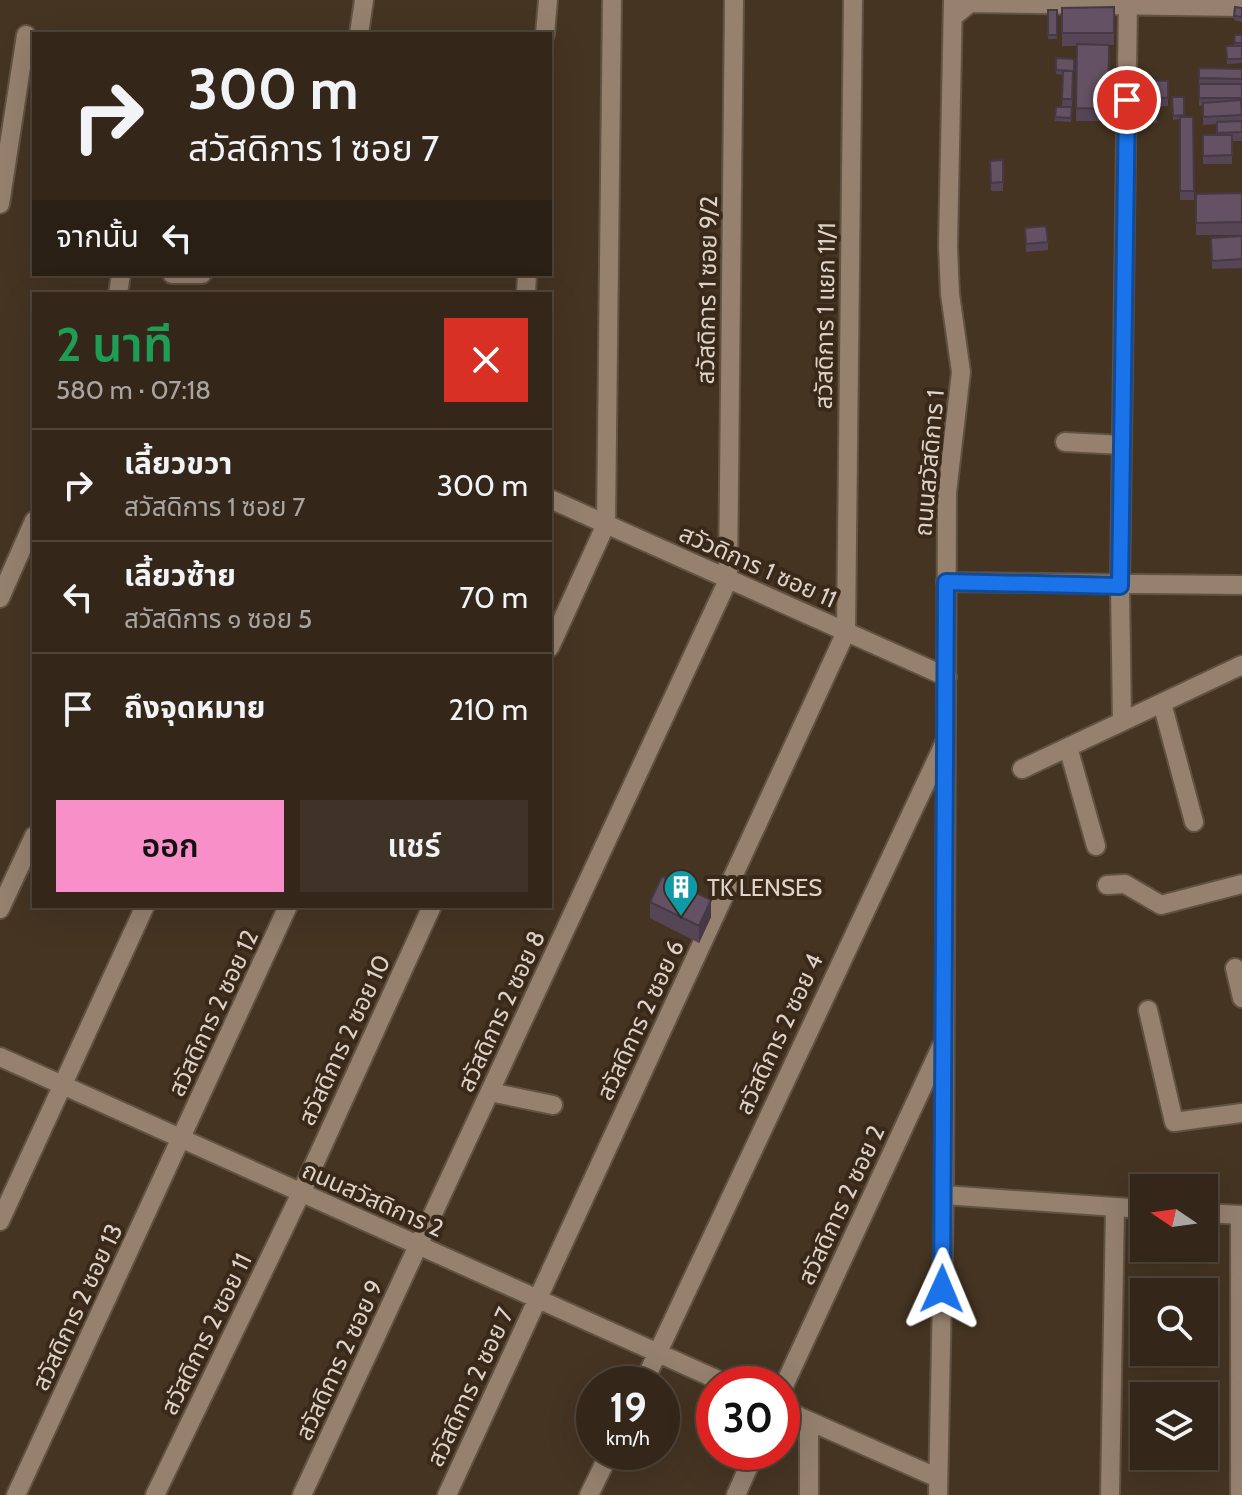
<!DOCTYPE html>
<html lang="th">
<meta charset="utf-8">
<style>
:root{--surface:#34271a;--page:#3f3327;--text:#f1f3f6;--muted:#a9a5a2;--line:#4e4439;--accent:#f98fc8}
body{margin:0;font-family:Cabin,"Noto Sans Thai",sans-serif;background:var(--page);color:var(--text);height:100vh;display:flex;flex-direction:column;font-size:30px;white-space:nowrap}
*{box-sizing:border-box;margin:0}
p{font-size:26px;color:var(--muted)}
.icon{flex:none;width:44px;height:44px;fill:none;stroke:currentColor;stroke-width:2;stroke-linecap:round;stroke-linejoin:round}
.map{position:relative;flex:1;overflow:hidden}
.sheet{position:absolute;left:32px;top:292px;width:520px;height:616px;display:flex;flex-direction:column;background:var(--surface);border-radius:0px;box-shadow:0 8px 32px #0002,0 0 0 2px var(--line)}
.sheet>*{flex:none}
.banner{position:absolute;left:32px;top:32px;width:520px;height:244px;border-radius:0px;box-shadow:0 8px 32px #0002,0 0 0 2px var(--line);background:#34271a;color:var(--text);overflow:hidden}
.needle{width:52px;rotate:283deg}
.buttons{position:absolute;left:1130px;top:1174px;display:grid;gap:16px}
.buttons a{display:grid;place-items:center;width:88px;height:88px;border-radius:0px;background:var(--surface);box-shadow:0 8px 32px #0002,0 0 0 2px var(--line);font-size:40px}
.speed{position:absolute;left:576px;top:1366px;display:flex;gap:16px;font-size:40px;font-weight:700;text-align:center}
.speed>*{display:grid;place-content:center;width:104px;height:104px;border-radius:50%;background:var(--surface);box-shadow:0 8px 32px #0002,0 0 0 2px var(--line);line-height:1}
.speed small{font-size:20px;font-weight:400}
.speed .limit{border:12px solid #d22;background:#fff;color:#111}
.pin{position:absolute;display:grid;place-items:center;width:68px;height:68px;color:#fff;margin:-34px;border:4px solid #fff;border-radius:50%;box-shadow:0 2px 8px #0007}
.me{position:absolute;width:88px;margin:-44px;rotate:1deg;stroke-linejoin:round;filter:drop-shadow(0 0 6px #0008)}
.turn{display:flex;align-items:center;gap:28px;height:168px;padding:0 24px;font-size:36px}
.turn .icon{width:104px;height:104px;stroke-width:2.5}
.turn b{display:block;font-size:56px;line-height:68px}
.then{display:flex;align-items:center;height:76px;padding:0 24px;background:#0003;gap:16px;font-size:30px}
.round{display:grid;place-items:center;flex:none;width:84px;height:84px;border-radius:0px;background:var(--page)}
.headline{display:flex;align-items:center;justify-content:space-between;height:136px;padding:0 24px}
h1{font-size:48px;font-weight:600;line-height:60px;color:#1e9e55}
.cta{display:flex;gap:16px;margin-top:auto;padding:16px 24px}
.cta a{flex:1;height:92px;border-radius:0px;background:var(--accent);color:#111;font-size:32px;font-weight:600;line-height:92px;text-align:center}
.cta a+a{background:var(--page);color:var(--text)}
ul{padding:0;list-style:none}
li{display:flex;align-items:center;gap:24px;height:112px;padding:0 24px;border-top:2px solid var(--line)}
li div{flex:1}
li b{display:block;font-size:30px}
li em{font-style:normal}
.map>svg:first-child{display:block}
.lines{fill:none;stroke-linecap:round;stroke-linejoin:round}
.minor-casing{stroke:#615243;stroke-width:22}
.minor{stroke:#95816e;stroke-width:18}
.wall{fill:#564655}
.shaded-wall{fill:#463945}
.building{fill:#645163;stroke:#463945;stroke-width:2}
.route-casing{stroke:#114b97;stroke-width:20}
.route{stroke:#1a73e8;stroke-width:14}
.labels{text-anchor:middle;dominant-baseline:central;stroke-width:8;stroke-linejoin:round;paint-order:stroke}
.street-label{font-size:24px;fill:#ded3c9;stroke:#3a2919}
.poi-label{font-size:24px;fill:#ded3c9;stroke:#3a2919;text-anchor:start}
</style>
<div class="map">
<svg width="1242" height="1495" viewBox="0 0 1242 1495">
<rect width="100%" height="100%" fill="#453422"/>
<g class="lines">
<g class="minor-casing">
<path id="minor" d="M953,17L970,3L1242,7
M359,34L364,0
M545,34L548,0
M0,204L26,35
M172,274H202
M118,294L121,274
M526,294L527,274
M1065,442L1122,445
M550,499L947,677
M946,582L1242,585
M0,598L34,521
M550,647L606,524L612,0
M1162,703L1194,822
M1122,721L1120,586L1128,0
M1068,747L1096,846
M1022,769L1242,665
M1107,885L1125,884L1161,905L1242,884
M0,909L34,836
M1235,968L1242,998
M1148,1010L1174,1122L1242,1113
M0,1057L727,1384
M490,1092L553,1105
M944,1195L1144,1209
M1204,1213L1242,1215
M0,1221L145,906
M643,1384L944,744
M782,1390L941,1047
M782,1409L938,1478
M16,1495L288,906
M155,1495L301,1193L432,906
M302,1495L728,580L734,0
M447,1495L846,632L853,0
M589,1495L610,1452
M736,1495L755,1452
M809,1495V1421
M938,1495L944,1195L947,493L961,372L950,294L948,246L953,0
M1110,1495L1115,1208
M1240,1495V1215"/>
</g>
<use href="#minor" class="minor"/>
</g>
<path class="wall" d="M1114,7V45H1109L1108,121H1076L1077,46H1062V8Z
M1235,7L1242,8V22L1234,20Z
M1048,10H1057V39H1048Z
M1235,35H1242V63L1227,64L1226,46H1234Z
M1074,59L1072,107H1069H1072L1071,122L1055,121L1056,107H1062L1063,75L1056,74V70Z
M1242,69V141H1232V164H1203V135H1217V124L1203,125V106H1199V78Z
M1145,80L1168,81V106H1144Z
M1172,97H1184V117H1193L1194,200H1180V119L1173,120Z
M1150,109H1157V123H1151Z
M1003,160V191H991L990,161Z
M1242,193V235H1196V194Z
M1025,228L1048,242V250L1026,252Z
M1242,236V268L1212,269L1211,238Z
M650,902L711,917L699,943L650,918Z"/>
<path class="shaded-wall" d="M711,900V917L699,943V926Z"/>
<path class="building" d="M1114,7V33H1062V8Z
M1235,7L1242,8V17L1234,16Z
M1048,10H1057V35H1048Z
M1235,35H1242V43H1234Z
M1077,44L1109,45L1108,109L1076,108Z
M1226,46H1242V59H1227Z
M1056,58L1074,59V71L1056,70Z
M1199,68L1242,69V79L1199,78Z
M1063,71H1073L1072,99H1062Z
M1145,80L1168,81V98L1144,97Z
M1199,84H1242V98H1199Z
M1172,97H1184V115L1173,116Z
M1241,100L1242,115L1203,117V103Z
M1056,107H1072L1071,118L1055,117Z
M1150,109H1157V119H1151Z
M1180,117H1193L1194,191H1180Z
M1242,121V132L1217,133V122Z
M1203,135H1232V155L1203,156Z
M1003,160V182L991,183L990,161Z
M1242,193V222L1196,223V194Z
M1046,226L1048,242L1026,244L1025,228Z
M1242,236V259L1212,261L1211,238Z
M662,876L711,900L699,926L650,902Z"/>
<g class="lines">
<g class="route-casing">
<path id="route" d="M942,1289L946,582L1120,586L1127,100"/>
</g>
<use href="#route" class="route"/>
</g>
<defs>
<g id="building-pin" transform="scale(1.8)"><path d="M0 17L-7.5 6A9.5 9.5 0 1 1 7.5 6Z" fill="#0f9aa8" stroke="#3a2919"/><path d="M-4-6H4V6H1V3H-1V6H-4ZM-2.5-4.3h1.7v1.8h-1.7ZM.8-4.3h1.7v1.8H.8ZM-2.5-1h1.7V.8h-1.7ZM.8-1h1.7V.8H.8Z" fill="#fff"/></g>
</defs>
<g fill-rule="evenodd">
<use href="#building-pin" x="681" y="887"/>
</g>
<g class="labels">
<g class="street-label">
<text transform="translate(707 290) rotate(-89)">สวัสดิการ 1 ซอย 9/2</text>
<text transform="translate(825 316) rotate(-89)">สวัสดิการ 1 แยก 11/1</text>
<text transform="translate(929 463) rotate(-85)">ถนนสวัสดิการ 1</text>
<text transform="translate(758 566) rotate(24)">สวัวดิการ 1 ซอย 11</text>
<text transform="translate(501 1011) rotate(-65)">สวัสดิการ 2 ซอย 8</text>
<text transform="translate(213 1013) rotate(-65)">สวัสดิการ 2 ซอย 12</text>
<text transform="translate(640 1020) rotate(-65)">สวัสดิการ 2 ซอย 6</text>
<text transform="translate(779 1034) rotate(-65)">สวัสดิการ 2 ซอย 4</text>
<text transform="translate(344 1040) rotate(-65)">สวัสดิการ 2 ซอย 10</text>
<text transform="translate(373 1199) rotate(24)">ถนนสวัสดิการ 2</text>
<text transform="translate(841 1205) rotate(-65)">สวัสดิการ 2 ซอย 2</text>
<text transform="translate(77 1307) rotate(-65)">สวัสดิการ 2 ซอย 13</text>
<text transform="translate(206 1334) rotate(-64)">สวัสดิการ 2 ซอย 11</text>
<text transform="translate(339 1360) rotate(-65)">สวัสดิการ 2 ซอย 9</text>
<text transform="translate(470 1387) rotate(-65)">สวัสดิการ 2 ซอย 7</text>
</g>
<g class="poi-label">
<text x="707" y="887">TK LENSES</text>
</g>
</g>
</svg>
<div class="buttons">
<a><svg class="needle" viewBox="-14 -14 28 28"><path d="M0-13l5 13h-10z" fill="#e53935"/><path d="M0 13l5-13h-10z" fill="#a9a5a2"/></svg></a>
<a><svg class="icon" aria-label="search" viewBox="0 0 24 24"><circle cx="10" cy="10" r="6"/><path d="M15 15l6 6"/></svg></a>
<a><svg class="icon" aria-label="layers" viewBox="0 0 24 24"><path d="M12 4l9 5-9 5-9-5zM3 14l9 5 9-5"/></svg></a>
</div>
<div class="speed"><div>19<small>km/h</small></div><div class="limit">30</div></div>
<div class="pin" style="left:1127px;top:100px;background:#d93025"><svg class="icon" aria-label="arrive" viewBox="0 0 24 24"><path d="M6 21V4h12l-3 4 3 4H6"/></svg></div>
<svg class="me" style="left:942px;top:1289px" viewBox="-20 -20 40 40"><path d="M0-17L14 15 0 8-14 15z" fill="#1a73e8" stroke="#fff" stroke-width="4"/></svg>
<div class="banner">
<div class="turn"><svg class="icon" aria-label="right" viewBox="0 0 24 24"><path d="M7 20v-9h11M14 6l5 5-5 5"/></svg><div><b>300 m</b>สวัสดิการ 1 ซอย 7</div></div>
<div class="then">จากนั้น<svg class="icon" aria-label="left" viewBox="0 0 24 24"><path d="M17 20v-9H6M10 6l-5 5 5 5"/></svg></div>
</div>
<section class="sheet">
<div class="headline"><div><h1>2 นาที</h1><p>580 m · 07:18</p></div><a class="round" style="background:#d93025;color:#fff"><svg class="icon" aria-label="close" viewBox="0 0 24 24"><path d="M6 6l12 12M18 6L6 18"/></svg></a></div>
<ul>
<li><svg class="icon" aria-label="right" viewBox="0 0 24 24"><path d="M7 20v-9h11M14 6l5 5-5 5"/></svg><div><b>เลี้ยวขวา</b><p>สวัสดิการ 1 ซอย 7</p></div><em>300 m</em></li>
<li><svg class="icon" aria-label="left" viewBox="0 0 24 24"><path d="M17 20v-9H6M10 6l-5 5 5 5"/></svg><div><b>เลี้ยวซ้าย</b><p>สวัสดิการ ๑ ซอย 5</p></div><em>70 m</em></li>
<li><svg class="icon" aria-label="arrive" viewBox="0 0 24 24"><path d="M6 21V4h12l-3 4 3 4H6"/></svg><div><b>ถึงจุดหมาย</b></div><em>210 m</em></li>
</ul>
<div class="cta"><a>ออก</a><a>แชร์</a></div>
</section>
</div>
